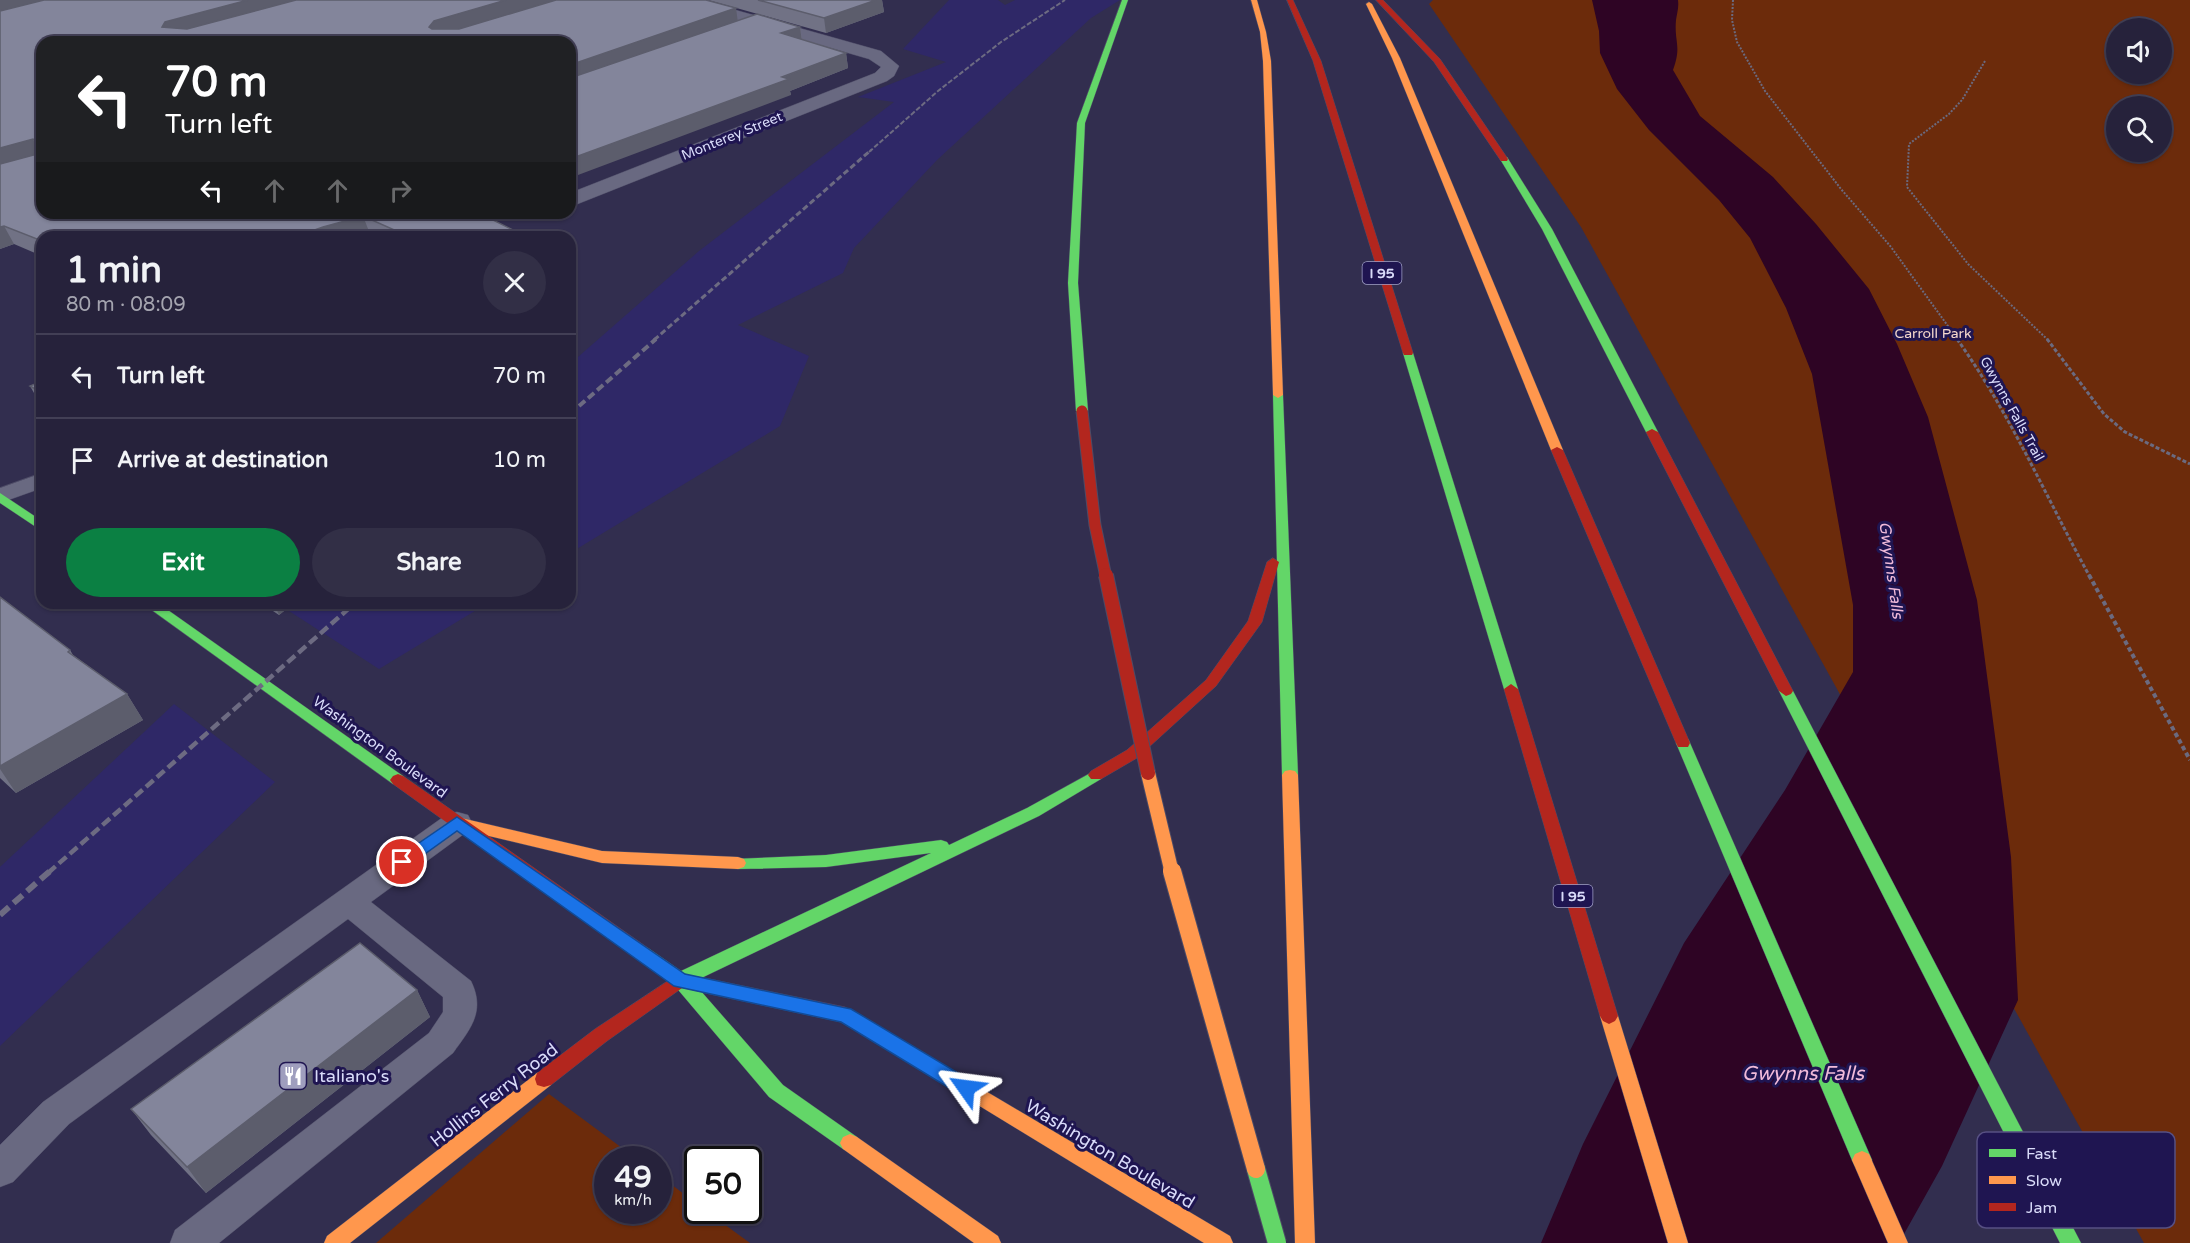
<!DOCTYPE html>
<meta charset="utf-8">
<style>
:root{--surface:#26223b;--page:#322f46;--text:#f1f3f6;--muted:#a4a4af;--line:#423f55;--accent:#0b8043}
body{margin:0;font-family:"Varela Round",sans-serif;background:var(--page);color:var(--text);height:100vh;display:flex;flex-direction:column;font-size:22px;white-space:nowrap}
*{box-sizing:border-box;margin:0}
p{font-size:20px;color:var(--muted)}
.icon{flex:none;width:33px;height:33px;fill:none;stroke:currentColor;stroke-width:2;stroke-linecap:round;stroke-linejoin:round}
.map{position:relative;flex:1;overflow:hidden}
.panel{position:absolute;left:36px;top:231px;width:540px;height:378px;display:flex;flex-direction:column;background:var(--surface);border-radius:18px;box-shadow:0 2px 4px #0004,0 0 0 2px var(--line)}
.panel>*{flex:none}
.top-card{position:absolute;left:36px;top:36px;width:540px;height:183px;border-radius:18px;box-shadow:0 2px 4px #0004,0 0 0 2px var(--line);background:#202124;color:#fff;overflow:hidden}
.buttons{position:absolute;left:2106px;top:18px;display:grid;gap:12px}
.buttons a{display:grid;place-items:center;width:66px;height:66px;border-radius:50%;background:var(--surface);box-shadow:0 2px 4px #0004,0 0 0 2px var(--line);font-size:30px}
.speed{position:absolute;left:594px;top:1146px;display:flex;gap:12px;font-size:30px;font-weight:700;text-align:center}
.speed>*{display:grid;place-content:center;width:78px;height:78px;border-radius:50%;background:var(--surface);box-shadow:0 2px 4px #0004,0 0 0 2px var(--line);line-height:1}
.speed small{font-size:15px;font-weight:400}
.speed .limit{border:3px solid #111;border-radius:9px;background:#fff;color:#111}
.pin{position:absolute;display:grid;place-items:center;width:51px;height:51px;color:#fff;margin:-26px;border:3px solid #fff;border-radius:50%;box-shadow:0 2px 6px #0007}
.me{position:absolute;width:66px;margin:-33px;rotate:301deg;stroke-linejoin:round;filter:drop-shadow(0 0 4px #0008)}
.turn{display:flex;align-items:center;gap:21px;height:126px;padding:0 30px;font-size:27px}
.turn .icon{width:78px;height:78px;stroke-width:2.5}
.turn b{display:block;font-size:42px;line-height:51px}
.lanes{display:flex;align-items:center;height:57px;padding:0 30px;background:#0003;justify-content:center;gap:30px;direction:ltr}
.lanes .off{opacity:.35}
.round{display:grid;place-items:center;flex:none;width:63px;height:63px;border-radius:32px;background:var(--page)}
.summary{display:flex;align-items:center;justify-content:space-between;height:102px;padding:0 30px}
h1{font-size:36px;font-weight:700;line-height:45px}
.cta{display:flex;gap:12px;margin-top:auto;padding:12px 30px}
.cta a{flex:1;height:69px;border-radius:36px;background:var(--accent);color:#fff;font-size:24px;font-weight:700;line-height:69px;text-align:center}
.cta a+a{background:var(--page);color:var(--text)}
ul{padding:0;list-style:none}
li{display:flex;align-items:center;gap:18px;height:84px;padding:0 30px;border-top:2px solid var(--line)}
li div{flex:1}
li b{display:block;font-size:22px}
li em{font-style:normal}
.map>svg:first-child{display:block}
.built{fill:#2f2867}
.green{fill:#6c2b0b;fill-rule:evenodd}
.water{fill:#2e0424}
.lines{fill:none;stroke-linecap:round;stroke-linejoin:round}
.lane-casing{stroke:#4d4b66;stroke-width:1}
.street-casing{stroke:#4d4b66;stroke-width:1}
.fast-casing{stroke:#4d4b66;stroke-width:1}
.slow-casing{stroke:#4d4b66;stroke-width:1}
.jam-casing{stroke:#4d4b66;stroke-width:1}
.path-far2{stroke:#6b6a7f;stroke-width:2;stroke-dasharray:2 1.5;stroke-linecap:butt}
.path-far1{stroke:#6b6a7f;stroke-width:3;stroke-dasharray:4 2;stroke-linecap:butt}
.path{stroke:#6b6a7f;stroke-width:4;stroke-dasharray:4.5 3;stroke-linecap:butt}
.lane{fill:#696981;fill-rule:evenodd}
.street{fill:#696981;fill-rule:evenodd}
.fast{fill:#63d668;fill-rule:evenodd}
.slow{fill:#ff974d;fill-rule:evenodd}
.jam{fill:#b3261e;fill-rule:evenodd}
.rail-far4{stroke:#6d6b82;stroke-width:2;stroke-dasharray:5 2;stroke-linecap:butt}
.rail-far3{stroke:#6d6b82;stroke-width:3;stroke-dasharray:6 3;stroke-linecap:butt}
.rail-far2{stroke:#6d6b82;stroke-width:4;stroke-dasharray:8 4;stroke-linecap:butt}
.rail-far1{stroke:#6d6b82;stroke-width:4.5;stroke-dasharray:10 4.5;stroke-linecap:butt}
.rail{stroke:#6d6b82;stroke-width:6;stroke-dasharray:12 6;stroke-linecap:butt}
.fast-bridge-casing{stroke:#4d4b66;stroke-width:20;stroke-linecap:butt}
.slow-bridge-far1-casing{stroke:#4d4b66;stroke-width:16;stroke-linecap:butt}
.slow-bridge-casing{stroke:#4d4b66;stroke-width:20;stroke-linecap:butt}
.jam-bridge-far1-casing{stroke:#4d4b66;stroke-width:13;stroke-linecap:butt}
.jam-bridge-casing{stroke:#4d4b66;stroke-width:16;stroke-linecap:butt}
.fast-bridge{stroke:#63d668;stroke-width:18}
.slow-bridge-far1{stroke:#ff974d;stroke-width:14}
.slow-bridge{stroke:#ff974d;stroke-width:18}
.jam-bridge-far1{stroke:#b3261e;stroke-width:11}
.jam-bridge{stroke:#b3261e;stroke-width:14}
.wall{fill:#717285}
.shaded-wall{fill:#5c5d6c}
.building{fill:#83859b;stroke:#5c5d6c;stroke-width:1.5}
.route{fill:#1a73e8;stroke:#114b97;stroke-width:1.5}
.labels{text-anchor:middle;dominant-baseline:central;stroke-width:6;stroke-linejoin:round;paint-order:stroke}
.far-street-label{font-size:14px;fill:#d9dbf9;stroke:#1f1551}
.shield{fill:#1f1551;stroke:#a1a0c7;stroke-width:1.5}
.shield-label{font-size:14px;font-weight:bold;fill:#d9dbf9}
.far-park-label{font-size:14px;fill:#f6d9cd;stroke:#1f1551}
.street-label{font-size:15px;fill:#d9dbf9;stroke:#1f1551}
.water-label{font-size:16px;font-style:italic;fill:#f0bad9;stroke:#1f1551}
.near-poi-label{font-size:18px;fill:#d9dbf9;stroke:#1f1551;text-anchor:start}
.near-street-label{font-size:18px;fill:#d9dbf9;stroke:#1f1551}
.near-water-label{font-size:20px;font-style:italic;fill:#f0bad9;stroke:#1f1551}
.key{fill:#1f1551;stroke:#575083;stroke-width:1.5}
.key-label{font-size:16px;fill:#d9dbf9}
</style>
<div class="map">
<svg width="2190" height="1243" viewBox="0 0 2190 1243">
<rect width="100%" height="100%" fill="#322e4f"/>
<path class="built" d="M949,0H998L1005,5L1015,0H1120L1091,18L937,160L854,248L843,273L738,325L809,356L780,426L570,553V364L699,251L894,102L858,97L946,62L903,49Z
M298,603H488L379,669L289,611Z
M174,704L275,782L0,1046V867Z"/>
<path class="green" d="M1433,0H2190V1243H2144L1581,227L1429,4ZM2116,28H2162V74H2116ZM2116,106H2162V152H2116Z
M549,1094L637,1159L608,1160V1210H658L659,1175L697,1204L698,1210L706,1211L750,1243H376Z"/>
<path class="water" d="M1592,0H1678C1679,8 1677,13 1676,20C1674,42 1682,46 1673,70L1700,116L1773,177L1816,224L1869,289L1897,344L1928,417L1977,600L2011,857L2018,1000L1942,1166L1899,1243H1541L1583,1144L1684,943L1785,790L1853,672V605L1812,374L1786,308L1750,238L1719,200L1649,130L1617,89L1600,53L1599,31Z"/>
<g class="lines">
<g class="lane-casing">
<path id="lane" d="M42,473V488L0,503V488Z
M457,812L468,815L472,823L468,831L371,902L471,981C486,1012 470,1029 453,1053L219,1243H170L175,1230L429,1033L443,1012V997L348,919L69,1124L13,1182L0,1187V1145L43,1102L446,815Z"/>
</g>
<g class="street-casing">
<path id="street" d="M674,0H700L881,51L899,66L894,76L887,81L570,207V193L875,73L881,67L869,59L676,3Z"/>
</g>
<g class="fast-casing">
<path id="fast" d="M1122,0H1128L1085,123L1078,283L1088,411L1082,414L1076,411L1068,283L1077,123Z
M1501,157H1507L1552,229L1658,432L1656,434L1652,435L1646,432L1542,229L1500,159Z
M1408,350L1413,353L1518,689L1516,692H1506L1504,689L1403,353Z
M1278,392L1283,395L1298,775L1295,779H1285L1282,775L1273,395Z
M0,493L42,521V531L0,503Z
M142,603H158L403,776L406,780L403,784H393Z
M1786,686L1793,691L2081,1243H2060L1779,691Z
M1683,738L1688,739L1690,743L1872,1160L1869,1166L1862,1169L1855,1166L1852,1160L1676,743L1678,739Z
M1096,770L1101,771L1104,775L1101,779L1039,816L693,982L783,1085L857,1137L860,1143L857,1149L850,1152L843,1149L769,1097L674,985L636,958L633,953L636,948L642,946L648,948L681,971L931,853L826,867L738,869L732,867L730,863L732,859L826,855L941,840L947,842L949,845L1027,808Z"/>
</g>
<g class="slow-casing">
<path id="slow" d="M1251,0H1257L1266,32L1271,61L1283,395L1278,398L1273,395L1263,61L1260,32Z
M1369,2L1372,4L1400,58L1563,450L1561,452H1553L1551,450L1392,58L1366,4Z
M1290,770L1295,771L1298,775L1315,1243H1295L1282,775L1285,771Z
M457,817L602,851L738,857L744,859L746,863L744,867L738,869L602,863L451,827L449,823L451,819Z
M1609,1008L1615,1011L1618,1016L1688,1243H1668L1600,1016L1603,1011Z
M866,1020L1230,1236L1233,1243H1204L860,1033L857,1028L860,1023Z
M544,1071L551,1073L553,1079L551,1085L350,1243H324L327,1236L537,1073Z
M850,1134L857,1137L998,1236L1001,1243H974L843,1149L840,1143L843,1137Z
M1862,1151L1869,1154L1908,1243H1888L1852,1160L1855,1154Z"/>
</g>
<g class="jam-casing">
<path id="jam" d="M1287,0H1293L1321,61L1413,353L1412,355H1404L1403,353L1313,61Z
M1376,0H1383L1440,59L1508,159L1507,161H1501L1434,62Z
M1652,429L1658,432L1793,691L1791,694L1786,696L1779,691L1646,432Z
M1557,447L1563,450L1690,743L1688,747H1678L1676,743L1551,450Z
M1273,558L1279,562L1262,622L1216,686L1137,758L1101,779H1091L1088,775L1091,771L1127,750L1206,680L1248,621L1267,562Z
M1511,684L1518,689L1618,1016L1615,1021L1609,1024L1603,1021L1600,1016L1504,689Z
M398,774L403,776L648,948L651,953L648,958L642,960L636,958L393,784L390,780L393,776Z
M680,973L845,1007L872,1023L875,1028L872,1033L866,1036L841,1022L682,988L607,1041L551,1085L544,1087L537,1085L535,1079L537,1073L595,1029Z"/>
</g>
<path class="path-far2" d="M1733,0L1732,20L1737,42L1765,91L1841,189L1891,247L1958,340
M1985,61L1962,100L1949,114L1909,144L1907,187L1968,264L2048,340"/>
<path class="path-far1" d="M1957,339C2010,413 2046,497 2090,577
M2047,339L2104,414L2125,432L2190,464"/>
<path class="path" d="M2089,575L2190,760"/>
<use href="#lane" class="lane"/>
<use href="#street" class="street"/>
<use href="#fast" class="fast"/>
<use href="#slow" class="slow"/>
<use href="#jam" class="jam"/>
<path class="rail-far4" d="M869,152L938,91L1001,42L1065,0"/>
<path class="rail-far3" d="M654,340L871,150"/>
<path class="rail-far2" d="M570,414L656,339"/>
<path class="rail-far1" d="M48,873L355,603"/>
<path class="rail" d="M0,915L50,871"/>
<g class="fast-bridge-casing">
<path id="fast-bridge" d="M1256,1169L1277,1243"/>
</g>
<g class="slow-bridge-far1-casing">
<path id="slow-bridge-far1" d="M1148,773L1172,873"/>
</g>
<g class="slow-bridge-casing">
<path id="slow-bridge" d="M1172,871L1256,1169"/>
</g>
<g class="jam-bridge-far1-casing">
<path id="jam-bridge-far1" d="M1082,411L1095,525L1106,577"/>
</g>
<g class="jam-bridge-casing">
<path id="jam-bridge" d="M1106,575L1148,773"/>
</g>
<use href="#fast-bridge" class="fast-bridge"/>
<use href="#slow-bridge-far1" class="slow-bridge-far1"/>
<use href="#slow-bridge" class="slow-bridge"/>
<use href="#jam-bridge-far1" class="jam-bridge-far1"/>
<use href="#jam-bridge" class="jam-bridge"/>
</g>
<path class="wall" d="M0,0L738,21L800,27L802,39L846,53L848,68L790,91L791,95L42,42L479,213L519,237H376L370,234L358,237H42V256L14,244L0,249Z
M708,0H882L884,12L826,33Z
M42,375V407L30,386L42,381L39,377Z
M0,597L70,650L73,655L127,694L143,720L16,793L0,778Z
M261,603H294L279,615Z
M417,990L430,1017L206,1193L151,1135L131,1109Z"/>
<path class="shaded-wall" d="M0,0H52L0,13Z
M248,0H309L171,37L162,27L165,22Z
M506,0H559L438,36L429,27L434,21Z
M876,0H882L884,12L826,33L824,18Z
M736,8L738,23L570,83V65Z
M800,27L802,42L781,33Z
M846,53L848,68L790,91L791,95L570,178V159Z
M33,139L41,156L0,167V148Z
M363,216L370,234L358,237H295L323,227Z
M4,226L14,244L0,249V227Z
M517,232L519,237H505Z
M274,603H294L279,615Z
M127,694L143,720L16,793L0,769V766Z
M417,990L430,1017L206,1193L187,1167Z"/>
<path class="building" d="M44,0H248L165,22L162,27L187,29L296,0H506L434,21L429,27L432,29H459L556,0H706L736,8L570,65V42H42V213H479L517,232L505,237H410L363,216L323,227L295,237H42V241L4,226L0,227V164L34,155L36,141L33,139L0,148V11Z
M758,0H876L824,18Z
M757,14L800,27L781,33L846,53L782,77L789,79L570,159V78Z
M42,381V393L30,386Z
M0,597L70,650L68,652L127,694L0,766Z
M360,943L417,990L187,1167L131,1109Z"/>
<path class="route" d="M457,817L685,974L851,1009L973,1082L975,1088L973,1094L966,1096L959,1094L841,1022L674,986L457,831L408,866L402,868L397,866L394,862L397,858Z"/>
<defs>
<g id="restaurant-square" transform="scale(1.5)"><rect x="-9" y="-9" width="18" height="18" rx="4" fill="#9f9ebe" stroke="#1f1551"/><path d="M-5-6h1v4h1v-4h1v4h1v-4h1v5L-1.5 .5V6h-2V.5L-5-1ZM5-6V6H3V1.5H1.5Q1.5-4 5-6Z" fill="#fff"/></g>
</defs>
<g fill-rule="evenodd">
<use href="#restaurant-square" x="293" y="1076"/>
</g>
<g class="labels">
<g class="far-street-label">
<text transform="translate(732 136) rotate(-22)">Monterey Street</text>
<text transform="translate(2012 409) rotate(61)">Gwynns Falls Trail</text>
</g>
<g class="shield">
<rect x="1362.5" y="262" width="39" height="22" rx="4.5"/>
<rect x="1553.5" y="885" width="39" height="22" rx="4.5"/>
</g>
<g class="shield-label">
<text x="1382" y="273">I 95</text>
<text x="1573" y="896">I 95</text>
</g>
<g class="far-park-label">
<text x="1933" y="333">Carroll Park</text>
</g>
<g class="street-label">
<text transform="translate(380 747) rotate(36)">Washington Boulevard</text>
</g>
<g class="water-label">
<text transform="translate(1891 570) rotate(82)">Gwynns Falls</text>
</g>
<g class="near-poi-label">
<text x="314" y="1076">Italiano's</text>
</g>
<g class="near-street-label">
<text transform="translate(494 1095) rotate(-38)">Hollins Ferry Road</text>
<text transform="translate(1110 1154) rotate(31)">Washington Boulevard</text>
</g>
<g class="near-water-label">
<text x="1803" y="1074">Gwynns Falls</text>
</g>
</g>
<rect x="1977" y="1132" width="198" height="96" rx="9" class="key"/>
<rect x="1989" y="1149" width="27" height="8" fill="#63d668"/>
<rect x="1989" y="1176" width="27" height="8" fill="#ff974d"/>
<rect x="1989" y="1203" width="27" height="8" fill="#b3261e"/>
<g class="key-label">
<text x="2026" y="1159">Fast</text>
<text x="2026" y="1186">Slow</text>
<text x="2026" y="1213">Jam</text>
</g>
</svg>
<div class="buttons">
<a><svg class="icon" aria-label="sound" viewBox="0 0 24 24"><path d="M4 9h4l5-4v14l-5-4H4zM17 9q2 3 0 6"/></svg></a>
<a><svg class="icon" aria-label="search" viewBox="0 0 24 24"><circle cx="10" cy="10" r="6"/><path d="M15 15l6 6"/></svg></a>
</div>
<div class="speed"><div>49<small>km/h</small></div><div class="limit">50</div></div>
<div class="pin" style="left:402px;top:862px;background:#d93025"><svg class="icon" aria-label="arrive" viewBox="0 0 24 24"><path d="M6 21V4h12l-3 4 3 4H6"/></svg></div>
<svg class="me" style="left:966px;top:1088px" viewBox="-20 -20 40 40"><path d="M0-17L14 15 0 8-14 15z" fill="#1a73e8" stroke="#fff" stroke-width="4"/></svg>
<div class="top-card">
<div class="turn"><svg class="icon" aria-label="left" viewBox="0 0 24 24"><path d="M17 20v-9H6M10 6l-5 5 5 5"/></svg><div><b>70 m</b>Turn left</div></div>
<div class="lanes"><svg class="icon" aria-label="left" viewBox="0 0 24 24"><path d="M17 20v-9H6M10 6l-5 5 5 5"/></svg><svg class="icon off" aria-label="ahead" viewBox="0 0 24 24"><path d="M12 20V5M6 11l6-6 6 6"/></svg><svg class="icon off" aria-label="ahead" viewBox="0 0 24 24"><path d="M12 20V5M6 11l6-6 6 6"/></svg><svg class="icon off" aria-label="right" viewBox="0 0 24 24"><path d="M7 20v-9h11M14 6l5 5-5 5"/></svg></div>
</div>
<section class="panel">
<div class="summary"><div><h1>1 min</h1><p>80 m · 08:09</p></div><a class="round"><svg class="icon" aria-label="close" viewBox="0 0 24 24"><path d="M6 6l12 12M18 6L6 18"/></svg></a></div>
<ul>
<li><svg class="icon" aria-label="left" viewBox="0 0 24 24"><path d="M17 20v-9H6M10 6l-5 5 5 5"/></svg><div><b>Turn left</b></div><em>70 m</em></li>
<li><svg class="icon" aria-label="arrive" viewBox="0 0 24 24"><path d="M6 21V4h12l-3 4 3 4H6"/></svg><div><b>Arrive at destination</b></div><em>10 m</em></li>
</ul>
<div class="cta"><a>Exit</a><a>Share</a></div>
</section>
</div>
